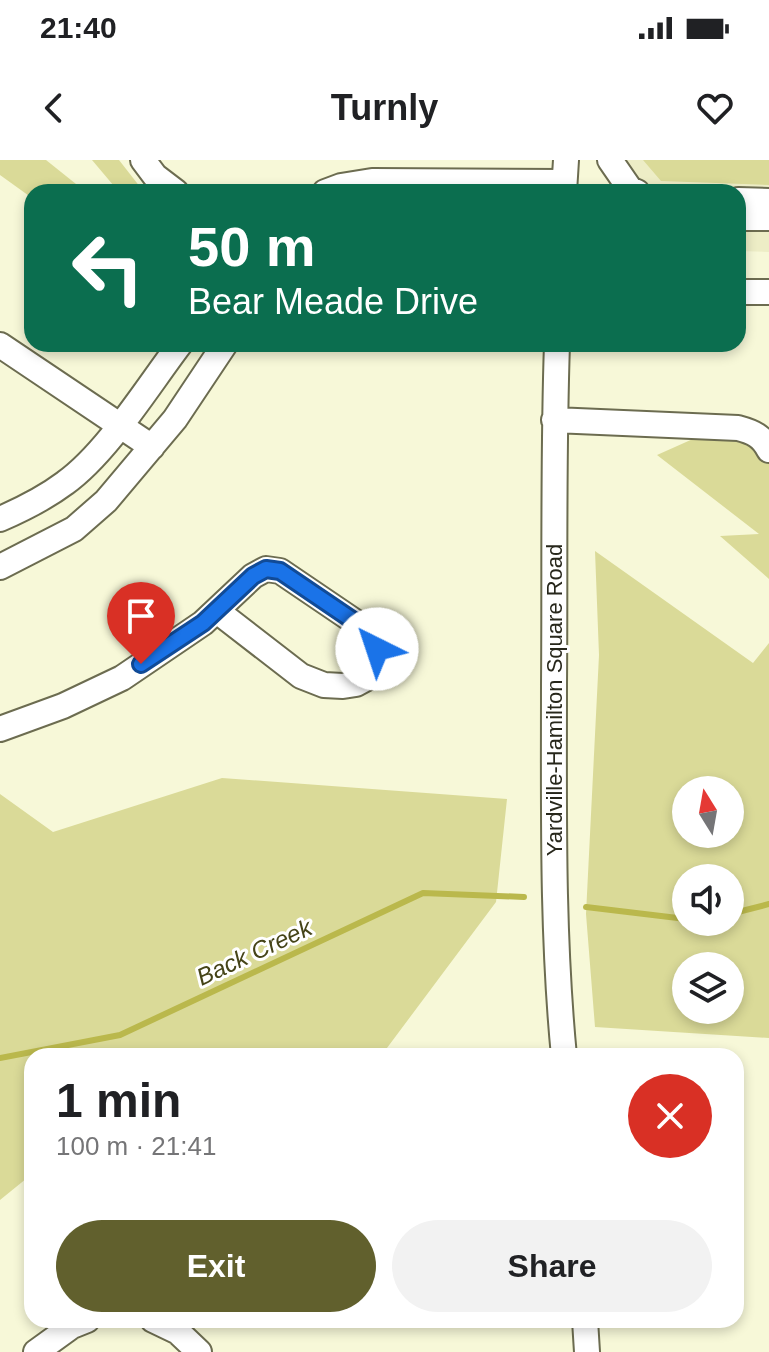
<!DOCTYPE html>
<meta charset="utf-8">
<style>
:root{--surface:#fff;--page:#f2f2f2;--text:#202124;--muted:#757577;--accent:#61602d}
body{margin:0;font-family:Arial,sans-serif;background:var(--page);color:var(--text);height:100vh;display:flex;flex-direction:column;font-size:30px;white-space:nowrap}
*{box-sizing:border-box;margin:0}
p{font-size:26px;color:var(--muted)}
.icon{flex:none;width:44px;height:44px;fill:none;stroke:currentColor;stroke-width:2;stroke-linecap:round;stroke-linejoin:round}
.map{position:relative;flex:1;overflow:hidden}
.sheet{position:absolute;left:24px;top:888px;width:720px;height:280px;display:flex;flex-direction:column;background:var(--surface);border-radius:24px;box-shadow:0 4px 12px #0003}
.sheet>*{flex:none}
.guide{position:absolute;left:24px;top:24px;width:722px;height:168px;border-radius:24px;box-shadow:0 4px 12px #0003;background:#0b6e4f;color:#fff;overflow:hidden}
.needle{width:52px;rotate:349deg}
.fabs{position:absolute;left:672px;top:616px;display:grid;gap:16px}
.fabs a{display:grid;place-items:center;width:72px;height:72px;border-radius:50%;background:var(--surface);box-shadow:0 4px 12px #0003;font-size:40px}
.pin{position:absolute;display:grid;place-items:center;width:68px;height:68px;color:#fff;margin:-82px -34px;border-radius:50% 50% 50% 0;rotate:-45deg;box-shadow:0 0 8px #0007}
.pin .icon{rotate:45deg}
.me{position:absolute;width:88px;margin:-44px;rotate:319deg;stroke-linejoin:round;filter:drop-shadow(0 0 6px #0008)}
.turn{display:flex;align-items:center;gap:28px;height:168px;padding:0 32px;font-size:36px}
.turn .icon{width:104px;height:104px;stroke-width:2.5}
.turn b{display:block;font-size:56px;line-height:68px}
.round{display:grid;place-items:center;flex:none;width:84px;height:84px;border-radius:42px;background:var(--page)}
.head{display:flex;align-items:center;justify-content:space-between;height:136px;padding:0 32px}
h1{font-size:48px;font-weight:600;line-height:60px}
.action{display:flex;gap:16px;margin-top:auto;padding:16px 32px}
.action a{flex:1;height:92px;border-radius:48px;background:var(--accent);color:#fff;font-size:32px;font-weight:600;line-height:92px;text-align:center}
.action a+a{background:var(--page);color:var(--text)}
.status{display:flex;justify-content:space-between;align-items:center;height:56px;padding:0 40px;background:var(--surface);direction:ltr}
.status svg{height:22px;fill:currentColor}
header{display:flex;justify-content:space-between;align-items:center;height:104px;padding:0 32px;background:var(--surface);font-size:36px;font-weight:600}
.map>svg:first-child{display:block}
.built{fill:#ededc6}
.green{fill:#dada98;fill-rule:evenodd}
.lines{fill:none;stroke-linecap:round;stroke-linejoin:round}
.stream{stroke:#bab84c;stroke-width:6}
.minor-casing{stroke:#6c6c50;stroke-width:28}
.minor{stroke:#fff;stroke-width:24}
.route-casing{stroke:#114b97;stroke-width:20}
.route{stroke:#1a73e8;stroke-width:14}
.labels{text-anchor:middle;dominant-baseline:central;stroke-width:6;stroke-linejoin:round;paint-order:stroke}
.street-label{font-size:22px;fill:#27271b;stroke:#fff}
.water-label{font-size:24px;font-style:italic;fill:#454418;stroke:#fff}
</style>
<div class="status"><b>21:40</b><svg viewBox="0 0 49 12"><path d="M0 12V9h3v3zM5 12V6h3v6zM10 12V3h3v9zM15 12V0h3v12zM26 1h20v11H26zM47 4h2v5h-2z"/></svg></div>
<header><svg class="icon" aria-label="back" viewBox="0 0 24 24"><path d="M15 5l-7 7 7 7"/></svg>Turnly<svg class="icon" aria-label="heart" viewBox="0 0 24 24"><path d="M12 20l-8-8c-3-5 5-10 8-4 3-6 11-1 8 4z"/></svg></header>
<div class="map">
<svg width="769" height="1192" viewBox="0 0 769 1192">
<rect width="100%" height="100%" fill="#f7f8d8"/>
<path class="built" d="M620,0H769V92L738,91V32H622Z"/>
<path class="green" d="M0,0H46L86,32H32V38L0,15Z
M92,0H119L144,32H119Z
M643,0H769V25L661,21Z
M722,266L769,295V419L720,376L759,374L657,295Z
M595,391L753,503L769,483V878L595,867L586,754L599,495ZM730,630V674H686V630ZM686,718H730V762H686ZM730,806V850H686V806Z
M222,618L507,639L496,742L381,896H32V1014L0,1040V634L53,672Z"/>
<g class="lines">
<path class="stream" d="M586,747L686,759
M730,754L769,744
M0,898L120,875L423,733L524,737"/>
<g class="minor-casing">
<path id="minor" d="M143,0L155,16L176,32
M610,0L630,29L637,32
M325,32L341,26L372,21L564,22
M564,32L566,0
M738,40L769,41
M738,58H769
M738,132H769
M557,184C553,298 555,411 554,525C554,649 552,773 564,896
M0,185L152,287
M554,260L738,268C753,272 762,276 769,290
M0,359C23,349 45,338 65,323C107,293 148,226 180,184
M0,407L74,369L106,341L175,259L225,184
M0,569L63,546L122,518L203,463L253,416L266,409L280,411L367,470L377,489L376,506L367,518L356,524L343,526L324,525L301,516L217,451
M153,1160L178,1172L199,1192
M585,1160L587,1192
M36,1192L72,1166L87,1160"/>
</g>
<use href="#minor" class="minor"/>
</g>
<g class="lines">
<g class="route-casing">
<path id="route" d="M141,504L203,463L253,416L266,409L280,411L367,470L377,489"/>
</g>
<use href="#route" class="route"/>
</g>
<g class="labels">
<g class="street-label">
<text transform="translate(554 540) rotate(-90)">Yardville-Hamilton Square Road</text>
</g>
<g class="water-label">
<text transform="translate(254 792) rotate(-25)">Back Creek</text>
</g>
</g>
</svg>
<div class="fabs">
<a><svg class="needle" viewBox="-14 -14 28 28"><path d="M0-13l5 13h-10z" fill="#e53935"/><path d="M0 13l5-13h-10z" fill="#757577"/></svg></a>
<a><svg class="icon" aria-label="sound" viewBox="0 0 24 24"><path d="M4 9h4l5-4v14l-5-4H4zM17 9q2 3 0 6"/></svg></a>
<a><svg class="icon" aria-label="layers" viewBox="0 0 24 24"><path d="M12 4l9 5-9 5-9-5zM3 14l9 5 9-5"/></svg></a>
</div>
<div class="pin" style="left:141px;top:504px;background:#d93025"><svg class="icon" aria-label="arrive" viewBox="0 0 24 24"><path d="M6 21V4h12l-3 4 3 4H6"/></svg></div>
<svg class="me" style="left:377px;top:489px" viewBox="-20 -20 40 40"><circle r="19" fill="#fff"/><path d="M0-13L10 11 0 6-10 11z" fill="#1a73e8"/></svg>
<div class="guide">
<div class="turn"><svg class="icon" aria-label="left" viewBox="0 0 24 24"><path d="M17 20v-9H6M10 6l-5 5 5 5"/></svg><div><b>50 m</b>Bear Meade Drive</div></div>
</div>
<section class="sheet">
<div class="head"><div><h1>1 min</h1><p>100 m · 21:41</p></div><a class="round" style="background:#d93025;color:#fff"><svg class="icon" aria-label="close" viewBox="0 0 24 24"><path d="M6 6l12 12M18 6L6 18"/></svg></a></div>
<div class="action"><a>Exit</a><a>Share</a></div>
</section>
</div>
